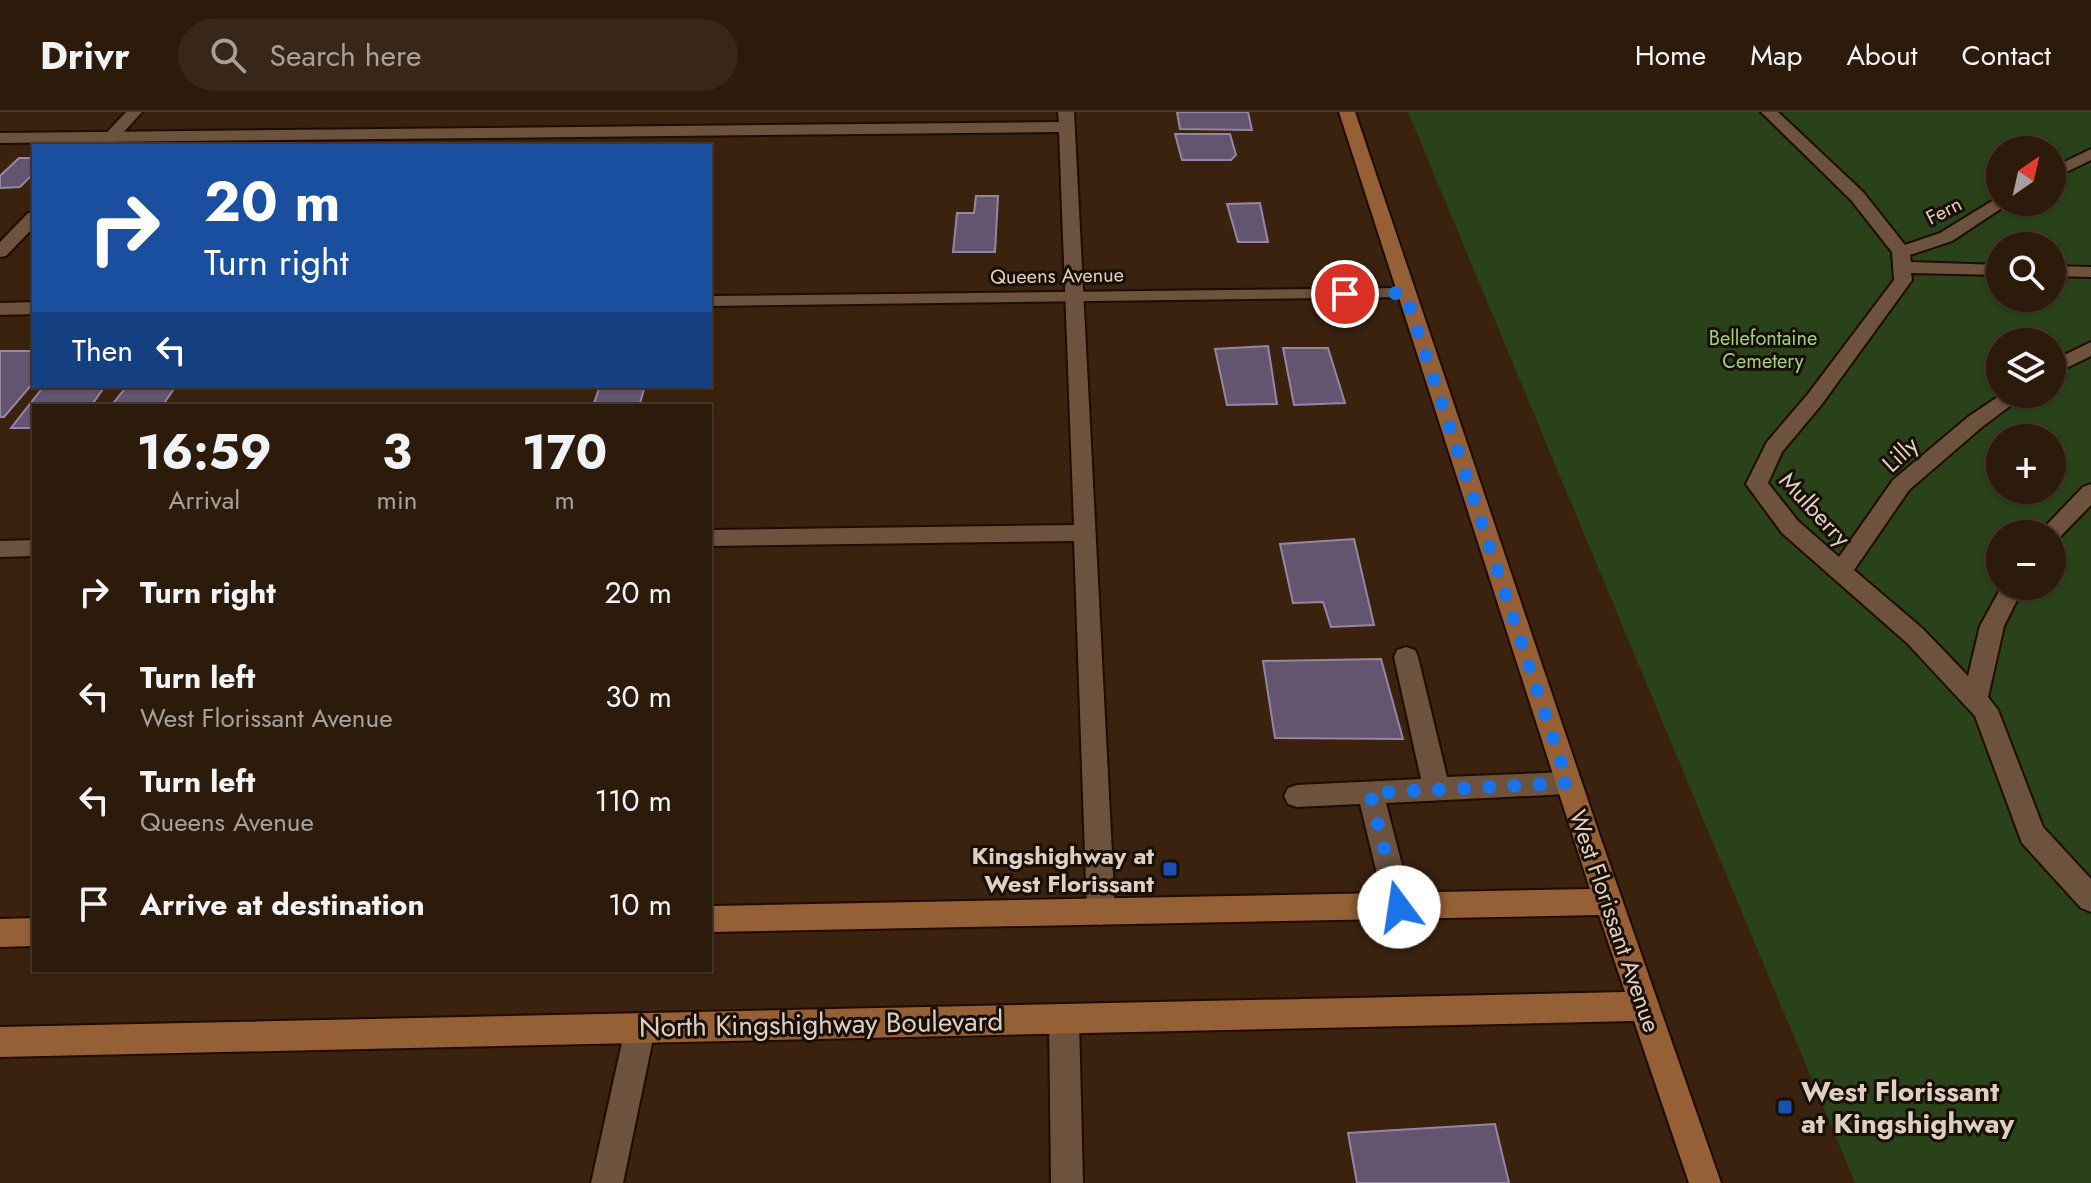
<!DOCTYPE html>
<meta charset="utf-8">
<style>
:root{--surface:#2c1a0b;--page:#382719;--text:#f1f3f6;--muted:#a6a19d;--line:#48382c}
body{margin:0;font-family:Jost,sans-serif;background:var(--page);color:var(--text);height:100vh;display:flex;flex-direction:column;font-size:30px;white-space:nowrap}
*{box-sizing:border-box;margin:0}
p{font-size:26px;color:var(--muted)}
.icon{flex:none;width:44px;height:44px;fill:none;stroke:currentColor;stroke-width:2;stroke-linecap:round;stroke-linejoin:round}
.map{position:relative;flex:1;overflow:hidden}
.sheet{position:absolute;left:32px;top:292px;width:680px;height:568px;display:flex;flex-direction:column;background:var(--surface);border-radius:0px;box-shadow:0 2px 6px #0004,0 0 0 2px var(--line)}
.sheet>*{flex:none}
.banner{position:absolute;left:32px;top:32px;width:680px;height:244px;border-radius:0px;box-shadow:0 2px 6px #0004,0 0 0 2px var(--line);background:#1a4fa0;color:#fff;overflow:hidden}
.needle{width:52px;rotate:34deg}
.buttons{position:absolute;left:1986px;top:24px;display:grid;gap:16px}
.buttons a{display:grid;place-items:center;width:80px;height:80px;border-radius:50%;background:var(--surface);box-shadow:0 2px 6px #0004,0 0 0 2px var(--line);font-size:40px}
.pin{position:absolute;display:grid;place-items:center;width:68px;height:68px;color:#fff;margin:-34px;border:4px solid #fff;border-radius:50%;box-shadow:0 2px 8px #0007}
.me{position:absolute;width:88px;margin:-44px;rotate:346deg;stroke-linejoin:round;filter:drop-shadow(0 0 6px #0008)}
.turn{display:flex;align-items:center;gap:28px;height:168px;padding:0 40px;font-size:36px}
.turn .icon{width:104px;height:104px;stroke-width:2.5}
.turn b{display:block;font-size:56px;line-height:68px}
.then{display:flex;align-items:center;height:76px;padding:0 40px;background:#0003;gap:16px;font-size:30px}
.eta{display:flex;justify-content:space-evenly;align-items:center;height:136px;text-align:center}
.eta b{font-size:48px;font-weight:700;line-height:56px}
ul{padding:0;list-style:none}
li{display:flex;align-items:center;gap:24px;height:104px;padding:0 40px}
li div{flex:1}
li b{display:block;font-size:30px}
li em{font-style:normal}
header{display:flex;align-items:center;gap:48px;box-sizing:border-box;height:112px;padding:0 40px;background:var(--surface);border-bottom:2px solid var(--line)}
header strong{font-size:38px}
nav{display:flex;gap:44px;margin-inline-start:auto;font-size:28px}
.search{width:560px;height:72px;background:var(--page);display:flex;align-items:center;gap:20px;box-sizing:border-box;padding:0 28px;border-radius:44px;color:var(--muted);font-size:30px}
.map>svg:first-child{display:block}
.green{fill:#294219;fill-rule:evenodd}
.building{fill:#635470;stroke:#9586a4;stroke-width:2}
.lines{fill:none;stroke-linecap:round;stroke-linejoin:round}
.lane-casing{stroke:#200b00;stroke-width:4}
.street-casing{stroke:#200b00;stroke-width:4}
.secondary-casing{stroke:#200b00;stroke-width:4}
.lane{fill:#6d523d;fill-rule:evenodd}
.street{fill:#6d523d;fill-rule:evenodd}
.secondary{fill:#956035;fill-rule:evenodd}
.route{stroke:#1a73e8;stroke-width:14;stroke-dasharray:0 25.2}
.transit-dot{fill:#1a4fb4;stroke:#190f07;stroke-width:3}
.labels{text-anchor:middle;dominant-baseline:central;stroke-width:6;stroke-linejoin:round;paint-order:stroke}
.far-street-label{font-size:20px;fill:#decfc3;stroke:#190f07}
.far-park-label{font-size:20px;fill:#9dd47d;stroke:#190f07}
.street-label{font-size:24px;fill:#decfc3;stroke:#190f07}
.poi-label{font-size:24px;font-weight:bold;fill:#decfc3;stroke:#190f07;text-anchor:end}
.near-street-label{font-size:28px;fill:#decfc3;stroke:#190f07}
.near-poi-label{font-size:28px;font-weight:bold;fill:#decfc3;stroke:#190f07;text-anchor:start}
</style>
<header>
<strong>Drivr</strong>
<div class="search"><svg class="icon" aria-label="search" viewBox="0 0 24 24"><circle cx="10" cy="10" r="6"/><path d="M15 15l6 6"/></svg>Search here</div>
<nav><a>Home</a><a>Map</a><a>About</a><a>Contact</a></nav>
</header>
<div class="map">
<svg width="2091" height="1071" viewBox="0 0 2091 1071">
<rect width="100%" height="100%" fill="#3a220f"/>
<path class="green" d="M1408,0H2091V1071H1855ZM2000,38H2052V90H2000ZM2000,134H2052V186H2000ZM2000,230H2052V282H2000ZM2000,326H2052V378H2000ZM2000,422H2052V474H2000Z"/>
<path class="building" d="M1177,0H1248L1252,18L1180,17Z
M1175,22H1230L1236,43L1231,48H1182Z
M216,27L210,34H176L182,28Z
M19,46H34V61L20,75L0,76V64Z
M976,84H998L995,140H953L957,101H974Z
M1260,91L1268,130H1238L1227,92Z
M1268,234L1277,292L1227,293L1215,237Z
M1283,236H1328L1345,291L1294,293Z
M0,239H34V270L4,305H0Z
M44,274H105L91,294H34V316H11Z
M127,274H176L162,294H111Z
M600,274H645L640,291H594Z
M1354,427L1374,513L1331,515L1323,490L1293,491L1280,432Z
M1381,547L1403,627L1275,626L1263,549Z
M1495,1012L1509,1071H1357L1348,1021Z"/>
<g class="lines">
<g class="lane-casing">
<path id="lane" d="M1058,0H1074L1115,800L1111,809L1101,813L1091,809L1087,800L1074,429L710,434V418L1074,413L1059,20L0,31V21L1059,10Z
M1761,0H1778L1863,80L1905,133L1940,121L1997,86H2000V90H2011L1952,129L1910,143L1911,150L2000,153V163L1911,161L1912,168L1822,292L1782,340L1768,371L1798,409L1839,445L1893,368L1968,305L2002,282H2026L1982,315L1909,378L1854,458L1923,517L1968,564L1980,514L2002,474H2024L2004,514L1988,585L1998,598L2043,715L2091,767V800L2081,796L2022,731L1975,604L1907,531L1782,421L1746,372L1767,330L1808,282L1894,168L1892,140L1851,88Z
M2091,37V48L2052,67V56Z
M2052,154L2091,155V165L2052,164Z
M2091,230V244L2052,263V249Z
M2091,372V393L2057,428L2052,429V422H2038L2083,375Z
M34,428V444L0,445V429Z
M1406,535L1415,538L1418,545L1447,665L1568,660L1577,663L1581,671L1577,679L1568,682L1386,691L1413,795L1409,804L1399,808L1389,804L1385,795L1360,692L1297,695L1288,692L1284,684L1288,676L1297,673L1421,667L1394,545L1397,538Z
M1064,892L1075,896L1079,907L1083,1071H1051L1049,907L1053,896Z"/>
</g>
<g class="street-casing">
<path id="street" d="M126,0H142L111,34H94Z
M34,100V115L6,144L0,145V130L28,101Z
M1405,176L1414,181L1411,185L710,194V184Z
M34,190V202L0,203V191Z
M640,902L651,906L655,917L623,1071H591L625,917L629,906Z"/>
</g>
<g class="secondary-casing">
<path id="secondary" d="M1339,0H1355L1600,724L1721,1071H1689L1634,909L0,945V915L1625,880L1599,803L710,820V794L1590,777Z
M34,806V834L0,835V807Z"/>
</g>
<use href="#lane" class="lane"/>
<use href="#street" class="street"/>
<use href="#secondary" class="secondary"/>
</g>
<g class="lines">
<path class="route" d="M1345,182L1405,181L1568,671L1370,681L1399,795"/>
</g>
<g class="transit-dot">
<rect x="1162" y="749" width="16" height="16" rx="4"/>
<rect x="1777" y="987" width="16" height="16" rx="4"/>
</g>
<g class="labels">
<g class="far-street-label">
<text transform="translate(1944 99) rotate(-27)">Fern</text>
<text transform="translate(1057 164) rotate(-1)">Queens Avenue</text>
</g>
<g class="far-park-label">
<text x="1763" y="226">Bellefontaine<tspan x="1763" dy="23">Cemetery</tspan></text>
</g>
<g class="street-label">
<text transform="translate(1900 342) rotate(-43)">Lilly</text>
<text transform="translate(1815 397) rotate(47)">Mulberry</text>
<text transform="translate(1615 809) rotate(71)">West Florissant Avenue</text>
</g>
<g class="poi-label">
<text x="1154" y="743">Kingshighway at<tspan x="1154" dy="28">West Florissant</tspan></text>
</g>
<g class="near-street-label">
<text transform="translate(821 912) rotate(-1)">North Kingshighway Boulevard</text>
</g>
<g class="near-poi-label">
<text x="1801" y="979">West Florissant<tspan x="1801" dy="32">at Kingshighway</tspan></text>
</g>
</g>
</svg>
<div class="buttons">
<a><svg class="needle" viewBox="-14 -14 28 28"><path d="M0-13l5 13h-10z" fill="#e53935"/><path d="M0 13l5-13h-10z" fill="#a6a19d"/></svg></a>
<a><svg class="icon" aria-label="search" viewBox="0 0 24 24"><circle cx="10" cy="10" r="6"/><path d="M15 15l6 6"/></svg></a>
<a><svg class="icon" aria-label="layers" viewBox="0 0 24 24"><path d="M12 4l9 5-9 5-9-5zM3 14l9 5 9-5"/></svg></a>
<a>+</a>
<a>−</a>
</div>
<div class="pin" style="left:1345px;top:182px;background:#d93025"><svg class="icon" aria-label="arrive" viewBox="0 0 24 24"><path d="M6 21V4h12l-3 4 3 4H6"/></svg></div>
<svg class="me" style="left:1399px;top:795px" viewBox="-20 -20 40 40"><circle r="19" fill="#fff"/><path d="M0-13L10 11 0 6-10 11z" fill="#1a73e8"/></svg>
<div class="banner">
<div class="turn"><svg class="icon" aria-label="right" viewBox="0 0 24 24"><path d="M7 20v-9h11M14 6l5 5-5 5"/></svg><div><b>20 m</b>Turn right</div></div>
<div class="then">Then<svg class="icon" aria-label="left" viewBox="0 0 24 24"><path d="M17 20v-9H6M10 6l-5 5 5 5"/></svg></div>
</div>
<section class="sheet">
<div class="eta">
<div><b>16:59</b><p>Arrival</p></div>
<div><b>3</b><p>min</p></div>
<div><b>170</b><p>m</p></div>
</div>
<ul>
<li><svg class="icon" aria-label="right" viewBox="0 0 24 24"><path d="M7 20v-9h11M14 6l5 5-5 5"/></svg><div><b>Turn right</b></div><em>20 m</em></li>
<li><svg class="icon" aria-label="left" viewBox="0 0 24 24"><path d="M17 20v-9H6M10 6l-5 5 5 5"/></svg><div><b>Turn left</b><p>West Florissant Avenue</p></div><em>30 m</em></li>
<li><svg class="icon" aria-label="left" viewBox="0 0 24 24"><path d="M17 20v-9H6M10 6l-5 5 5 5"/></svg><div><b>Turn left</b><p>Queens Avenue</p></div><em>110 m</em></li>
<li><svg class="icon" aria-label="arrive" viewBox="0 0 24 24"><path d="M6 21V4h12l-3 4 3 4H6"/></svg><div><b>Arrive at destination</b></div><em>10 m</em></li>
</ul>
</section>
</div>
